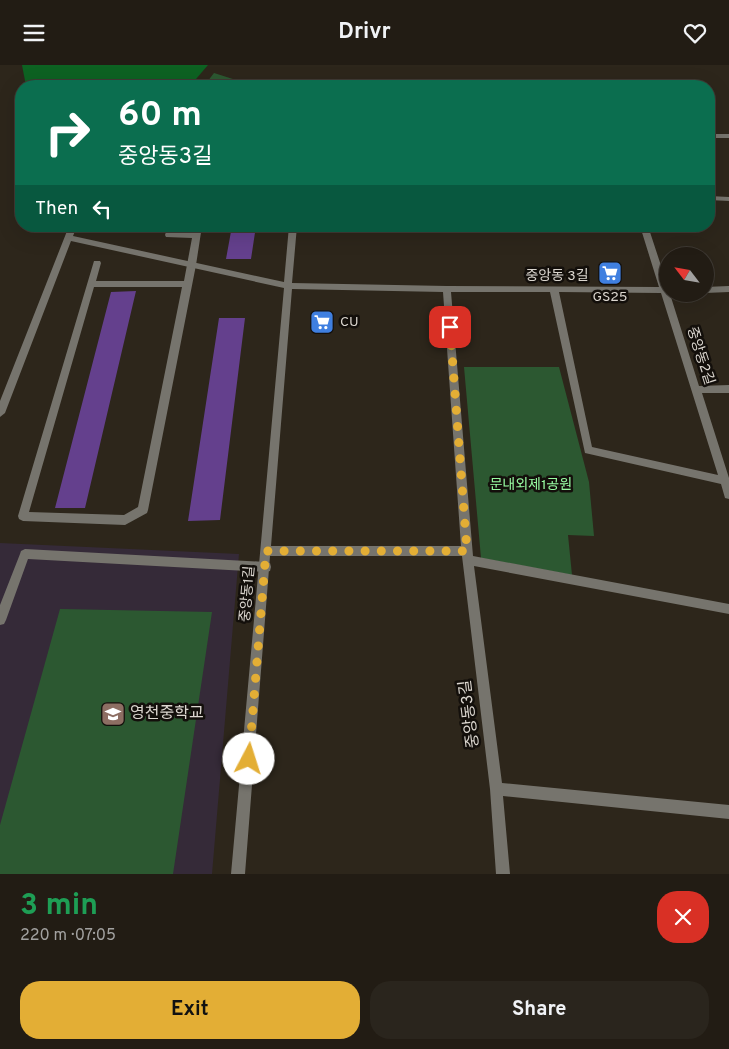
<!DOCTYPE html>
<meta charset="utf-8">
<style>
:root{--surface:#221c14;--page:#2a251d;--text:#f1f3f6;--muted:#a2a1a0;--line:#3f3a34;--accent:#e3ae35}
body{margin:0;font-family:Overpass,"Noto Sans KR",sans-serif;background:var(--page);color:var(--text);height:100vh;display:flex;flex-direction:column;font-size:19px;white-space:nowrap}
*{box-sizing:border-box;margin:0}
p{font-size:16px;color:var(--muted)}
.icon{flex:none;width:28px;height:28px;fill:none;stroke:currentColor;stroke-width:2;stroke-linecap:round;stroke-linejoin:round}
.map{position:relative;height:809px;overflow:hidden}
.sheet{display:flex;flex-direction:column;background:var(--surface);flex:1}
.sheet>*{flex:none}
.top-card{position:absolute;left:15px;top:15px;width:700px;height:152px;border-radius:20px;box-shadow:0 5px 20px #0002,0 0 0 1px var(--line);background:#0b6e4f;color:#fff;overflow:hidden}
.needle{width:32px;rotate:301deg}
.fabs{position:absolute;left:659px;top:182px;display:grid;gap:10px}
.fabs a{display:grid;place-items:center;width:55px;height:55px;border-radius:50%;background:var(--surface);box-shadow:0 5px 20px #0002,0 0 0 1px var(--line);font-size:25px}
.pin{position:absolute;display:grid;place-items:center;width:42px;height:42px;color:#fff;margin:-21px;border-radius:10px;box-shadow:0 2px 8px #0006}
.me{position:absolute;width:55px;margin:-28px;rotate:5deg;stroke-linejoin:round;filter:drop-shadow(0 0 4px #0008)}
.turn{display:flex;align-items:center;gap:18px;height:105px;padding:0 20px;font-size:22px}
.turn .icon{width:65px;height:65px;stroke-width:2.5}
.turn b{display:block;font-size:35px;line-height:42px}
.then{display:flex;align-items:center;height:48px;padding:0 20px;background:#0003;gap:10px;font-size:19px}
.round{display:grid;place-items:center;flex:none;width:52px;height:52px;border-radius:20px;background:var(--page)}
.headline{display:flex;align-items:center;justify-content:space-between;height:85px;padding:0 20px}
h1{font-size:30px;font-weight:700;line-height:38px;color:#1e9e55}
.cta{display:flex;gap:10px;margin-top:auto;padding:10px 20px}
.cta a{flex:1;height:58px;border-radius:20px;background:var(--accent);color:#111;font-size:20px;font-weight:700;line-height:58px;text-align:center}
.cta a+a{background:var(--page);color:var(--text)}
header{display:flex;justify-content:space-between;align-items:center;height:65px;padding:0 20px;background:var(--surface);font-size:22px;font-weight:700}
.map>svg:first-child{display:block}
.education{fill:#352a38}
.green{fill:#2c5831}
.forest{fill:#0d6222}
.building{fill:#64408d}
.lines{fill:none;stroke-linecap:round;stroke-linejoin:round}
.service{fill:#76746d;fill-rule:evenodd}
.minor{fill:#76746d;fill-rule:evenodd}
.route{stroke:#e3ae35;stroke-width:9;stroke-dasharray:0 16.2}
.labels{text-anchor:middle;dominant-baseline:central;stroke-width:5;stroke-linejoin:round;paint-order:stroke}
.street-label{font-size:14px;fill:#dbd6cf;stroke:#130f0b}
.poi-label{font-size:14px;fill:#dbd6cf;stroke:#130f0b}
.park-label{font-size:14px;fill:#98fca2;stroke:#130f0b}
.near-poi-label{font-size:16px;fill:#dbd6cf;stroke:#130f0b;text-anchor:start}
.near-street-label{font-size:16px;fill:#dbd6cf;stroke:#130f0b}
</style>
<header><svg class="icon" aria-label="menu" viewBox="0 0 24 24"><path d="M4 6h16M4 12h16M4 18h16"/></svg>Drivr<svg class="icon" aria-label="heart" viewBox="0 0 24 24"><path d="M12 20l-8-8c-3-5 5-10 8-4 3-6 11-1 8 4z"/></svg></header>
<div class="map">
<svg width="729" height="809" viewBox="0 0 729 809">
<rect width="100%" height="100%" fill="#2d261b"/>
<path class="education" d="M0,478L239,489L212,809H0Z"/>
<path class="green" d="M214,8L255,21H204Z
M464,302H559L589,417L594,471L568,470L572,510L481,493Z
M60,544L212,547L173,809H0V760Z"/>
<path class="forest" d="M22,0H208L190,21H26Z"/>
<path class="building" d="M232,161H256L251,194H226Z
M136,226L85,443H55L111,227Z
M219,253H245L220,455L188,456Z"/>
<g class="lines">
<path class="service" d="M113,161H175L174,167H193L194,161H202L196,200L148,445L147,448L125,460L23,456L19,454L18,451L94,196H100L101,198L96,216H184L192,173L166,172L165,170L167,164H117ZM94,222H182L138,442L124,450L29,447Z
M25,484L266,497L270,498L271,502L270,506L266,507L28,494L6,555L4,559L0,560V540L20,489L21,486Z"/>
<path class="minor" d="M709,69H729V73H709Z
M709,131L729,132V136L709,135Z
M69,161H77L73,171L284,217L289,161H297L292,218L447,221L659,222L640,161H648L668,222V229H670L699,321L729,320V328H702L729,413V434L725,433L721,419L585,388L550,227H451L473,491L729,539V549L474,501L502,718L729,740V754L503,731L510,809H496L490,724L462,491H270L245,809H231L284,223L71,176L5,348L0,352V336ZM292,224L443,227L461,481H271ZM559,227L661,228L718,410L592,382Z
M729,221V227L705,228V222Z"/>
</g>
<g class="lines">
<path class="route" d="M249,694L266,486H467L450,262"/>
</g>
<defs>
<g id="supermarket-square" transform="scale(1.25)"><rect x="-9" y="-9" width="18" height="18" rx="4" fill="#3f7fe0" stroke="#130f0b"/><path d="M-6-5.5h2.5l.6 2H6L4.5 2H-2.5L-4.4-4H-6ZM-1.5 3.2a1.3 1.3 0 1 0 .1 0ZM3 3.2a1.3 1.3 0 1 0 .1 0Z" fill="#fff"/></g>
<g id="school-square" transform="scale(1.25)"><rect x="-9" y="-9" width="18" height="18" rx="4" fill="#8d6e63" stroke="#130f0b"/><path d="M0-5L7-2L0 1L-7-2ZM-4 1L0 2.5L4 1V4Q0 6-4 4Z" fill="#fff"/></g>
</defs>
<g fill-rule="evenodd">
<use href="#supermarket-square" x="610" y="208"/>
<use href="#supermarket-square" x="322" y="257"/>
<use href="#school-square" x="113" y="649"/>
</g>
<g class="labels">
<g class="street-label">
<text x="557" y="211">중앙동 3길</text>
<text transform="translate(700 291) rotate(72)">중앙동2길</text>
<text transform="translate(248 529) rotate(-85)">중앙동1길</text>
</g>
<g class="poi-label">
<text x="610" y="232">GS25</text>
<text x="340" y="257" text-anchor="start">CU</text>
</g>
<g class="park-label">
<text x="531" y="420">문내외제1공원</text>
</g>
<g class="near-poi-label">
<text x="130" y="649">영천중학교</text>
</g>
<g class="near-street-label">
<text transform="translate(470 649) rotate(-97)">중앙동3길</text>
</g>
</g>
</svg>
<div class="fabs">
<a><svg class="needle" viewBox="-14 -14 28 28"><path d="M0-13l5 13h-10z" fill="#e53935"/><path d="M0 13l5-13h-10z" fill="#a2a1a0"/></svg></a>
</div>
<div class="pin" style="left:450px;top:262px;background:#d93025"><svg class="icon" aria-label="arrive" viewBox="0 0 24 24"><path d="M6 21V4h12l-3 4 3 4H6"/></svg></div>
<svg class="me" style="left:249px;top:694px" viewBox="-20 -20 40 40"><circle r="19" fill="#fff"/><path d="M0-13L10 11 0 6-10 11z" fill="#e3ae35"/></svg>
<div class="top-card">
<div class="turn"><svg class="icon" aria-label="right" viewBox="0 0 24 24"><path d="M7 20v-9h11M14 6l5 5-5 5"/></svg><div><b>60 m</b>중앙동3길</div></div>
<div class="then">Then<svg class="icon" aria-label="left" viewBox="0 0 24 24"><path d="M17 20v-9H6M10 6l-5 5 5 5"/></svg></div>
</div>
</div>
<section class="sheet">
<div class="headline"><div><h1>3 min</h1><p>220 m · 07:05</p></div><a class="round" style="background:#d93025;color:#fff"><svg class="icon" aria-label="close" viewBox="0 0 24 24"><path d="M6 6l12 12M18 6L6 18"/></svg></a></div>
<div class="cta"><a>Exit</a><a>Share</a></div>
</section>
